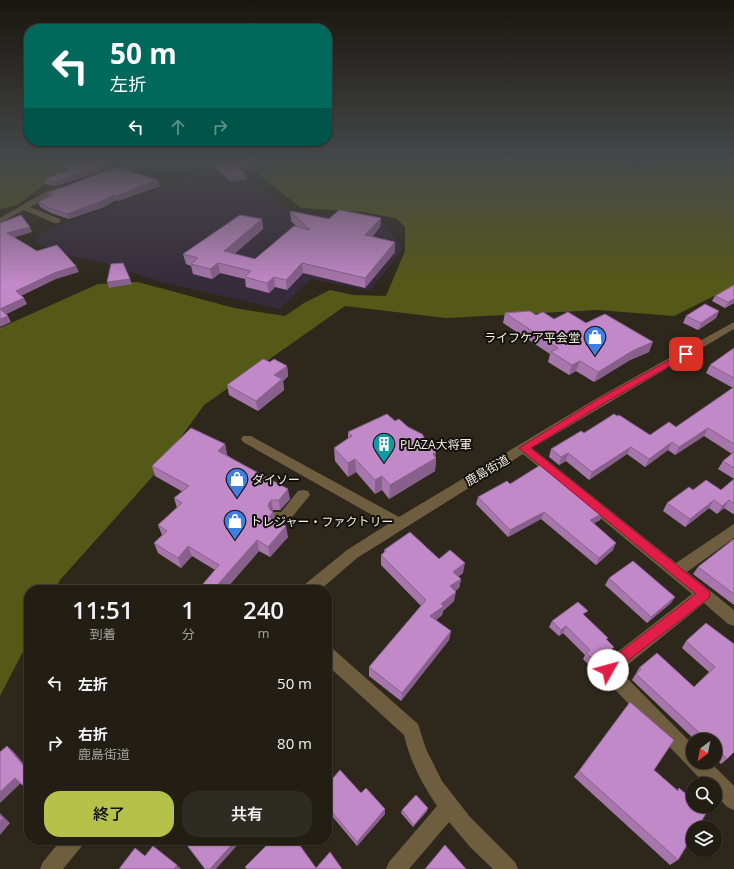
<!DOCTYPE html>
<html lang="ja">
<meta charset="utf-8">
<style>
:root{--surface:#221e14;--page:#2e2b22;--text:#f1f3f6;--muted:#a2a2a0;--line:#3f3c34;--accent:#b5c249}
body{margin:0;font-family:"Open Sans","Noto Sans JP",sans-serif;background:var(--page);color:var(--text);height:100vh;display:flex;flex-direction:column;font-size:15px;white-space:nowrap}
*{box-sizing:border-box;margin:0}
p{font-size:13px;color:var(--muted)}
.icon{flex:none;width:22px;height:22px;fill:none;stroke:currentColor;stroke-width:2;stroke-linecap:round;stroke-linejoin:round}
.map{position:relative;flex:1;overflow:hidden}
.details{position:absolute;left:24px;top:585px;width:308px;height:260px;display:flex;flex-direction:column;background:var(--surface);border-radius:16px;box-shadow:0 1px 3px #0004,0 0 0 1px var(--line)}
.details>*{flex:none}
.top-card{position:absolute;left:24px;top:24px;width:308px;height:122px;border-radius:16px;box-shadow:0 1px 3px #0004,0 0 0 1px var(--line);background:#00695c;color:#fff;overflow:hidden}
.needle{width:26px;rotate:212deg}
.fabs{position:absolute;left:686px;top:733px;display:grid;gap:8px}
.fabs a{display:grid;place-items:center;width:36px;height:36px;border-radius:50%;background:var(--surface);box-shadow:0 1px 3px #0004,0 0 0 1px var(--line);font-size:20px}
.pin{position:absolute;display:grid;place-items:center;width:34px;height:34px;color:#fff;margin:-17px;border-radius:8px;box-shadow:0 2px 6px #0006}
.me{position:absolute;width:44px;margin:-22px;rotate:52deg;stroke-linejoin:round;filter:drop-shadow(0 0 3px #0008)}
.turn{display:flex;align-items:center;gap:14px;height:84px;padding:0 20px;font-size:18px}
.turn .icon{width:52px;height:52px;stroke-width:2.5}
.turn b{display:block;font-size:28px;line-height:34px}
.lanes{display:flex;align-items:center;height:38px;padding:0 20px;background:#0003;justify-content:center;gap:20px;direction:ltr}
.lanes .off{opacity:.35}
.eta{display:flex;justify-content:space-evenly;align-items:center;height:68px;text-align:center}
.eta b{font-size:24px;font-weight:600;line-height:28px}
.button{display:flex;gap:8px;margin-top:auto;padding:8px 20px}
.button a{flex:1;height:46px;border-radius:16px;background:var(--accent);color:#111;font-size:16px;font-weight:600;line-height:46px;text-align:center}
.button a+a{background:var(--page);color:var(--text)}
ul{padding:0;list-style:none}
li{display:flex;align-items:center;gap:12px;height:60px;padding:0 20px}
li div{flex:1}
li b{display:block;font-size:15px}
li em{font-style:normal}
.map>svg:first-child{display:block}
.education{fill:#362b3a}
.forest{fill:#555918}
.lines{fill:none;stroke-linecap:round;stroke-linejoin:round}
.minor{fill:#6f5d40;fill-rule:evenodd}
.wall{fill:#a776ac}
.shaded-wall{fill:#88608c}
.building{fill:#c289c8;stroke:#88608c}
.route{fill:#e11d48;stroke:#92132f}
.labels{text-anchor:middle;dominant-baseline:central;stroke-width:4;stroke-linejoin:round;paint-order:stroke}
.poi-label{font-size:12px;fill:#f3efe7;stroke:#13110b;text-anchor:start}
.street-label{font-size:12px;fill:#f3efe7;stroke:#13110b}
</style>
<div class="map">
<svg width="734" height="869" viewBox="0 0 734 869">
<rect width="100%" height="100%" fill="#2d281b"/>
<path class="education" d="M227,163H233L290,212L364,219L384,223L403,248L370,291L311,279L280,309L160,282L106,263L65,255L34,242L38,235L58,226Z"/>
<path class="forest" d="M0,163H74L17,205L0,209Z
M281,163H622L635,169L649,163H734V286L674,316L598,310L446,318L345,306L204,405L153,476L60,580L55,590H29V640L0,696V328L98,284L138,282L234,308L285,316L304,303L330,290L353,295L386,296L405,251V227L396,218L362,212L301,208L256,172Z"/>
<g class="lines">
<path class="minor" d="M144,163H155L107,174L104,172Z
M63,186L67,188L66,190L30,207L60,219V223H54L24,210L0,223V218L47,191Z
M734,322V329L532,448L676,563L734,524V538L687,572L734,610V626L728,624L704,603L620,671L693,745V762H710L734,786V810L727,807L715,794V784H705L602,676L600,670L602,664L692,594L523,454L357,558L320,590H301L304,585L347,550L388,524L243,442L241,439L243,436H251L399,517L599,397Z
M303,490L308,491L310,495L293,516L288,517L287,522L282,523L273,520L271,516L273,512H281L298,491Z
M327,646L333,649L418,724L426,749L442,781L470,817L515,862L518,869H493L471,848L449,822L409,869H386L389,862L437,806C422,784 410,761 404,735L327,665Z
M61,840H84L81,847L63,869H40L43,862Z"/>
</g>
<path class="wall" d="M208,162H277L266,167L242,171L246,174L247,179L231,182Z
M63,163L106,165L107,169L56,186L46,184L45,179L68,170L64,167Z
M160,186L118,201L116,200L104,207L69,219L51,213L40,207L38,202L49,197L48,193Z
M290,211L329,219L381,218L380,227L372,237L395,252L365,288L303,273L287,290L275,287L269,293L246,287L245,279L220,273L212,279L193,274L191,266L186,264L183,254L262,219L263,229L234,254L255,259L297,227L291,221Z
M715,296L734,303L725,308L712,301Z
M719,311L716,318L698,330L683,323L686,316Z
M505,313L536,315L554,319L586,323L649,352L630,360L594,382L576,371L569,375L548,362L550,354L503,323Z
M734,348V513L733,514L724,508L717,514L709,508L685,527L663,511L667,503L693,490H721L734,479L718,469L723,461L732,454L704,436L675,455L668,450L645,467L627,454L589,480L566,461L559,465L549,457L551,449L584,433L650,435L676,427L733,388L706,373L710,365Z
M270,362L287,366L288,376L283,381L284,390L258,411L229,395L227,385Z
M348,432L436,457V458L435,471L389,499L382,490L375,494L356,472L348,477L335,461L334,448L348,438Z
M225,444L227,455L290,499L280,510H273L272,512H273L275,520L288,537L270,557L259,551L225,590H205L203,584L215,570L192,556L181,568L158,553L154,543L162,535L158,525L177,508L174,498L183,492L155,476L152,466Z
M510,484L603,513L600,520L594,523L613,550L596,565L541,519L508,537L476,504L478,497Z
M734,539V605L693,574L698,567Z
M384,550L439,559L463,573L458,576L461,579L459,588L455,591L454,601L443,611L442,615L436,620L451,631L449,640L401,701L369,676V667L421,606L381,565V555L384,553Z
M609,578L671,603L647,623L605,585Z
M585,616L607,640L610,653L592,668L583,659L585,655L563,633L559,636L549,627L552,621Z
M686,641L734,644L727,759L721,764L715,759V740H695L632,680L639,668L694,687L709,672L682,648Z
M630,702L654,770L677,790L679,788L678,860L670,865L574,777Z
M327,785L385,814L357,846L327,810Z
M402,810L427,811L413,827L401,813Z"/>
<path class="shaded-wall" d="M266,162H277L266,167L239,172L238,168Z
M106,165L107,169L56,186L54,182Z
M246,174L247,179L231,182V178Z
M158,180L160,186L118,201L116,196Z
M114,195L116,200L104,207L69,219L67,214Z
M381,218L380,227L365,245V235Z
M262,219L263,229L226,261L224,251Z
M30,227L32,232L10,239L7,233Z
M395,242V252L365,288V278Z
M218,263L220,273L212,279L210,269Z
M302,263L303,273L287,290L286,280Z
M76,266L79,272L56,279L19,297L16,291L54,273Z
M274,277L275,287L269,293L267,283Z
M130,279L132,284L109,288L107,282Z
M24,298L27,304L3,316L0,309Z
M734,299V303L725,308L728,302Z
M719,311L716,318L698,330L701,323Z
M8,316L11,322L0,327L1,329H0V319Z
M653,342L649,352L630,360L594,382L598,372L634,350Z
M580,361L576,371L569,375L572,365Z
M287,366L288,376L283,381L284,390L258,411L256,401L274,375Z
M708,428L704,436L675,455L679,447Z
M672,442L668,450L645,467L649,459Z
M225,444L227,455L221,461L218,451Z
M631,447L627,454L589,480L592,472Z
M436,452L435,458H436L435,471L389,499L390,485Z
M568,453L566,461L559,465L561,457Z
M355,459L356,472L348,477V463Z
M382,476V490L375,494V480Z
M288,489L290,499L280,510L279,500Z
M271,500L273,510L270,515L268,505Z
M714,500L709,508L685,527L690,519Z
M729,500L724,508L717,514L722,506Z
M273,512L275,522L269,517Z
M544,512L541,519L508,537L510,530Z
M603,513L600,520L587,527L590,520Z
M286,526L288,537L270,557L268,547Z
M257,540L259,551L225,590H213Z
M616,543L613,550L596,565L599,558Z
M188,546L192,556L181,568L178,558Z
M465,563L463,573L452,582L453,572Z
M461,579L459,588L449,596L450,586Z
M456,592L454,601L443,611L442,615L429,626L430,616L441,604Z
M675,597L671,603L647,623L651,617Z
M566,626L563,633L559,636L561,630Z
M451,631L449,640L401,701L402,693Z
M614,647L610,653L592,668L596,662Z
M7,746L13,751L29,770V772Z
M15,778L21,783L0,803V792Z
M428,808L427,811L413,827L414,825Z
M385,809V814L357,846V842Z
M0,813L10,823L0,835Z
M236,840H242L216,869H210Z
M177,865L181,869H174Z"/>
<path class="building" d="M63,162H98L106,165L54,182L45,179L71,169L63,163Z
M213,162H266L238,168L246,174L231,178Z
M118,168L158,180L116,196L114,195L102,201L67,214L49,208L38,202L53,195L48,193L111,169Z
M339,210L381,218L365,235L395,242L365,278L302,263L286,280L274,277L267,283L245,277L251,271L218,263L210,269L191,264L198,258L183,254L240,215L262,219L224,251L255,259L294,226L310,230L290,211L329,219Z
M21,215L30,227L7,233L37,251L57,245L76,266L54,273L16,291L24,298L0,309L8,316L0,319V223Z
M123,263L130,279L107,282L111,264Z
M734,285V299L728,302L715,296Z
M705,304L719,311L701,323L686,316Z
M530,311L536,315L543,312L554,319L568,312L586,323L605,314L653,342L634,350L598,372L580,361L572,365L551,352L558,348L505,313Z
M734,348V378L710,365Z
M263,359L270,362L274,359L287,366L274,375L282,379L256,401L227,385Z
M734,387V444L708,428L679,447L672,442L649,459L631,447L592,472L568,453L561,457L551,449L581,431L584,433L614,414L617,416L619,415L650,435L669,422L676,427Z
M387,414L395,421L399,419L408,427L422,434L429,446L436,452L433,454L436,458L390,485L382,476L375,480L355,459L348,463L334,448L352,436L348,432Z
M191,428L225,444L218,451L288,489L279,500H271L268,505L270,510L273,512L269,517L286,526L268,547L257,540L213,590H210L203,584L219,565L188,546L178,558L154,543L167,531L158,525L182,503L174,498L189,486L152,466Z
M734,452V468L723,461Z
M542,464L603,513L590,520L616,543L599,558L544,512L510,530L478,497L507,481L510,484Z
M734,479V504L729,500L722,506L714,500L690,519L667,503L689,487L693,490L706,480L721,490Z
M410,532L439,559L450,550L465,563L453,572L461,579L450,586L456,592L441,604L444,606L430,616L451,631L402,693L369,667L426,600L381,555L386,551L384,550Z
M734,539V594L698,567Z
M633,561L675,597L651,617L609,578Z
M141,584L150,590H136Z
M578,602L588,611L583,614L608,638L606,639L614,647L596,662L586,653L590,650L566,626L561,630L552,621Z
M706,623L734,644V752L727,759L715,748V740H707L636,674L641,669L639,668L657,653L694,687L715,667L686,641Z
M630,702L674,740L654,770L678,791L679,788L693,800V806H700L707,812L697,828H693V835L678,860L579,771Z
M7,746L29,772V791L15,778L0,792V752Z
M340,770L361,793L366,788L385,809L357,842L327,806V785Z
M416,795L428,808L414,825L402,810Z
M0,815L3,818L0,822Z
M183,840H236L210,869H205Z
M272,840H296L316,868L330,852L342,869H247L245,867Z
M445,845L466,869H425Z
M153,846L177,865L174,869H119L135,848L145,856Z"/>
<linearGradient id="sky" x2="0" y2="1"><stop stop-color="#19160f"/><stop offset="0.57" stop-color="#46484a"/><stop offset="1" stop-color="#46484a" stop-opacity="0"/></linearGradient>
<rect width="734" height="284" fill="url(#sky)"/>
<path class="route" d="M686,351L688,352V356L606,402L531,448L709,591L710,594L709,598L608,676L603,674L601,670L603,665L696,594L519,448L600,398Z"/>
<defs>
<g id="shop-pin" transform="scale(1.15)"><path d="M0 17L-7.5 6A9.5 9.5 0 1 1 7.5 6Z" fill="#3f7fe0" stroke="#13110b"/><path d="M-5-2.5h2.3a2.7 3.5 0 0 1 5.4 0H5L5.5 6h-11ZM-1.5-2.5h3a1.5 2.3 0 0 0-3 0Z" fill="#fff"/></g>
<g id="building-pin" transform="scale(1.15)"><path d="M0 17L-7.5 6A9.5 9.5 0 1 1 7.5 6Z" fill="#0f9aa8" stroke="#13110b"/><path d="M-4-6H4V6H1V3H-1V6H-4ZM-2.5-4.3h1.7v1.8h-1.7ZM.8-4.3h1.7v1.8H.8ZM-2.5-1h1.7V.8h-1.7ZM.8-1h1.7V.8H.8Z" fill="#fff"/></g>
</defs>
<g fill-rule="evenodd">
<use href="#shop-pin" x="595" y="337"/>
<use href="#building-pin" x="384" y="444"/>
<use href="#shop-pin" x="237" y="479"/>
<use href="#shop-pin" x="235" y="521"/>
</g>
<g class="labels">
<g class="poi-label">
<text x="580" y="337" text-anchor="end">ライフケア平会堂</text>
<text x="400" y="444">PLAZA大将軍</text>
<text x="252" y="479">ダイソー</text>
<text x="250" y="521">トレジャー・ファクトリー</text>
</g>
<g class="street-label">
<text transform="translate(487 470) rotate(-30)">鹿島街道</text>
</g>
</g>
</svg>
<div class="fabs">
<a><svg class="needle" viewBox="-14 -14 28 28"><path d="M0-13l5 13h-10z" fill="#e53935"/><path d="M0 13l5-13h-10z" fill="#a2a2a0"/></svg></a>
<a><svg class="icon" aria-label="search" viewBox="0 0 24 24"><circle cx="10" cy="10" r="6"/><path d="M15 15l6 6"/></svg></a>
<a><svg class="icon" aria-label="layers" viewBox="0 0 24 24"><path d="M12 4l9 5-9 5-9-5zM3 14l9 5 9-5"/></svg></a>
</div>
<div class="pin" style="left:686px;top:354px;background:#d93025"><svg class="icon" aria-label="arrive" viewBox="0 0 24 24"><path d="M6 21V4h12l-3 4 3 4H6"/></svg></div>
<svg class="me" style="left:608px;top:670px" viewBox="-20 -20 40 40"><circle r="19" fill="#fff"/><path d="M0-13L10 11 0 6-10 11z" fill="#e11d48"/></svg>
<div class="top-card">
<div class="turn"><svg class="icon" aria-label="left" viewBox="0 0 24 24"><path d="M17 20v-9H6M10 6l-5 5 5 5"/></svg><div><b>50 m</b>左折</div></div>
<div class="lanes"><svg class="icon" aria-label="left" viewBox="0 0 24 24"><path d="M17 20v-9H6M10 6l-5 5 5 5"/></svg><svg class="icon off" aria-label="ahead" viewBox="0 0 24 24"><path d="M12 20V5M6 11l6-6 6 6"/></svg><svg class="icon off" aria-label="right" viewBox="0 0 24 24"><path d="M7 20v-9h11M14 6l5 5-5 5"/></svg></div>
</div>
<section class="details">
<div class="eta">
<div><b>11:51</b><p>到着</p></div>
<div><b>1</b><p>分</p></div>
<div><b>240</b><p>m</p></div>
</div>
<ul>
<li><svg class="icon" aria-label="left" viewBox="0 0 24 24"><path d="M17 20v-9H6M10 6l-5 5 5 5"/></svg><div><b>左折</b></div><em>50 m</em></li>
<li><svg class="icon" aria-label="right" viewBox="0 0 24 24"><path d="M7 20v-9h11M14 6l5 5-5 5"/></svg><div><b>右折</b><p>鹿島街道</p></div><em>80 m</em></li>
</ul>
<div class="button"><a>終了</a><a>共有</a></div>
</section>
</div>
